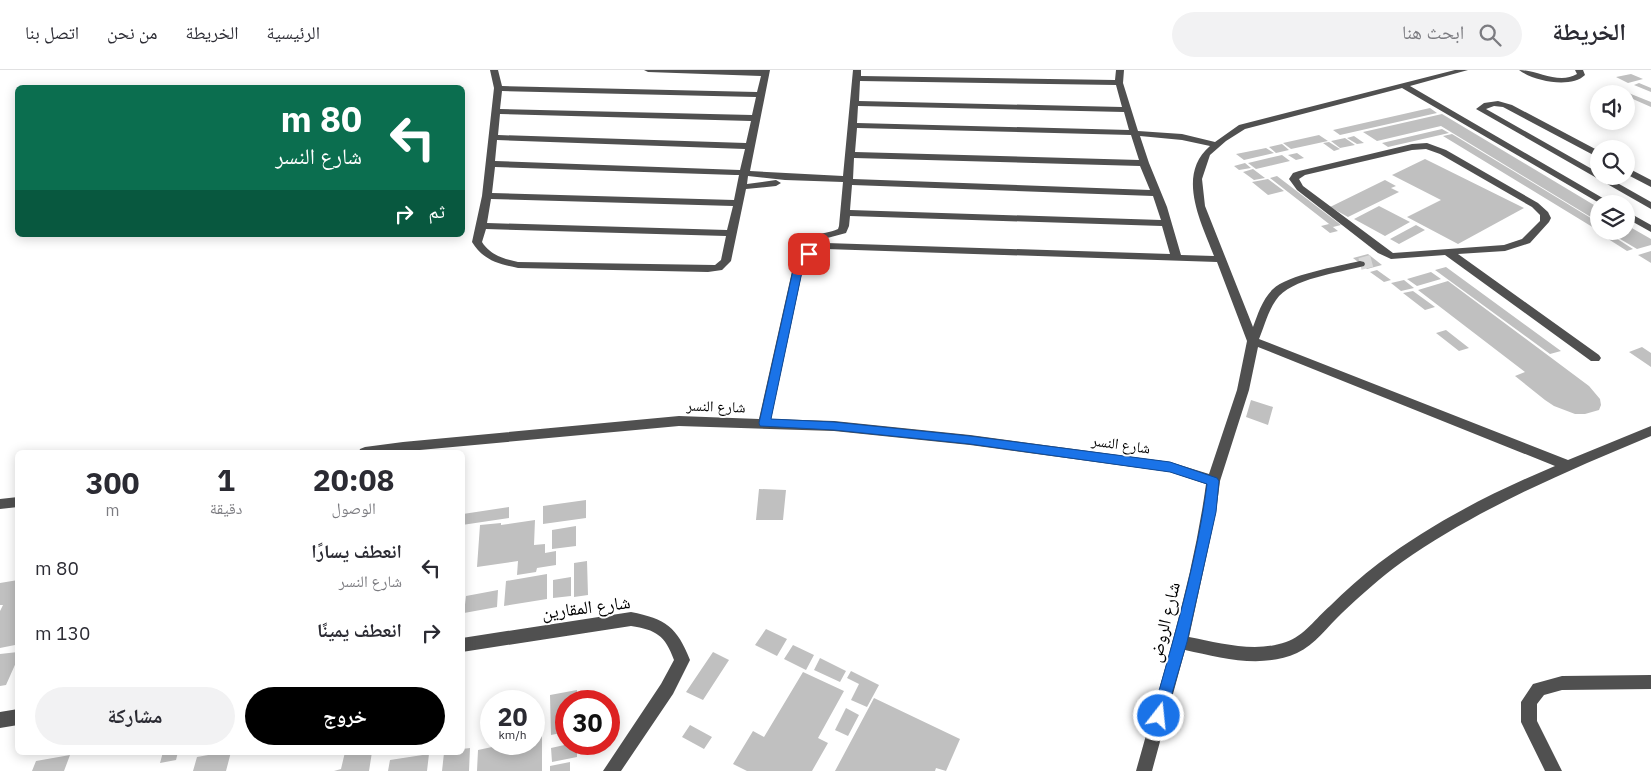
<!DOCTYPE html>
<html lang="ar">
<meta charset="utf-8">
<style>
:root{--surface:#fff;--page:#f2f2f3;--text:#2b2b33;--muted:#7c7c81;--line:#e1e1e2;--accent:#000}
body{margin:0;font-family:"IBM Plex Sans","Noto Naskh Arabic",sans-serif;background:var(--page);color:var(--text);direction:rtl;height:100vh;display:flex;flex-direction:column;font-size:19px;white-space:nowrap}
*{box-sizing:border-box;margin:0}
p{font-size:16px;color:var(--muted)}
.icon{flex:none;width:28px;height:28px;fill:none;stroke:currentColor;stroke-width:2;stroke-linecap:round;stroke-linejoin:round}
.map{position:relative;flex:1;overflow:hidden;direction:ltr}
.panel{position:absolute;left:15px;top:380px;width:450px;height:305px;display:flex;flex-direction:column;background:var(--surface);border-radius:8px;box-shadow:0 2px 12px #0003;direction:rtl}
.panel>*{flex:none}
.guide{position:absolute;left:15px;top:15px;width:450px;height:152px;border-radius:8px;box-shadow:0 2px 12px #0003;direction:rtl;background:#0b6e4f;color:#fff;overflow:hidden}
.tools{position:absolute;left:1590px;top:15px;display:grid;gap:10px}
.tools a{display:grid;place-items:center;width:45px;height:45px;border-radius:50%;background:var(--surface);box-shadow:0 2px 12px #0003;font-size:25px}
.speed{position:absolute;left:480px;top:620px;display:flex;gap:10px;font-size:25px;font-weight:700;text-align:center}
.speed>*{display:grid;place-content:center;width:65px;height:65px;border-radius:50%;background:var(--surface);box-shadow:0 2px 12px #0003;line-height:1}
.speed small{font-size:12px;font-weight:400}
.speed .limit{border:8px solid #d22;background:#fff;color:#111}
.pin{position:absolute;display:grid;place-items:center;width:42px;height:42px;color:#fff;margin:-21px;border-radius:10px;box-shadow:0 2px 8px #0006}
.me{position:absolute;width:55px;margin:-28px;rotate:16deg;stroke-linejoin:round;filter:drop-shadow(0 0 4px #0008)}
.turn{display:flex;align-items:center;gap:18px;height:105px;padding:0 20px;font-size:22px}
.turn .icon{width:65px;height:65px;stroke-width:2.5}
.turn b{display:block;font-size:35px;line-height:42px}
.then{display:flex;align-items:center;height:48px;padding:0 20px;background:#0003;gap:10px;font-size:19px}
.eta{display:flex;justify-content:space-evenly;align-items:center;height:85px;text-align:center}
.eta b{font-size:30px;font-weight:800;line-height:35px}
.primary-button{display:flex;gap:10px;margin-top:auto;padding:10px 20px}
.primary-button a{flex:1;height:58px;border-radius:30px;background:var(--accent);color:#fff;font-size:20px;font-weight:800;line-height:58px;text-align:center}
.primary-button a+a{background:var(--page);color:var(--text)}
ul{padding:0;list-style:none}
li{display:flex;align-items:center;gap:15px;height:65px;padding:0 20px}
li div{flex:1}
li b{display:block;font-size:19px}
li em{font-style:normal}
header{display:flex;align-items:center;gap:30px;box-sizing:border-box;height:70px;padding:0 25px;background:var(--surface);border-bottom:1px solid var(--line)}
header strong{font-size:24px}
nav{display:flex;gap:28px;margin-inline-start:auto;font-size:18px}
.search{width:350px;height:45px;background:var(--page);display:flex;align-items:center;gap:12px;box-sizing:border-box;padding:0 18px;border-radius:28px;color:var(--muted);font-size:19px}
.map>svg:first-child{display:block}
.building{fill:#c0c0c0}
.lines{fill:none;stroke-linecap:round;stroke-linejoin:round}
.minor-tunnel{stroke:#d9d9d9;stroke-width:12;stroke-dasharray:12 5.5;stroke-linecap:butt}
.minor{fill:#505050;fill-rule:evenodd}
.route{fill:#1a73e8;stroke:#114b97}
.labels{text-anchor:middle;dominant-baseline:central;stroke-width:4;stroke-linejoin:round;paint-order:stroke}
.street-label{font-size:15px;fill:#000;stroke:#fff}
.near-street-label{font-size:18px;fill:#000;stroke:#fff}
</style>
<header>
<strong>الخريطة</strong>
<div class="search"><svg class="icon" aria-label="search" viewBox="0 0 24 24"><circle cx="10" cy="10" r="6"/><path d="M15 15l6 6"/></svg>ابحث هنا</div>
<nav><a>الرئيسية</a><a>الخريطة</a><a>من نحن</a><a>اتصل بنا</a></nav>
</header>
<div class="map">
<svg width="1651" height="701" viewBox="0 0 1651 701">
<rect width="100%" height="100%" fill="#fff"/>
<path class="building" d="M1631,4L1643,9L1628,13L1616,7Z
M1639,13L1651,18V22L1634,15Z
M1626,22L1651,32V37L1626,26V24H1622Z
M1430,38L1437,43L1340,65L1333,60Z
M1442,44L1599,138V152L1441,56L1377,71L1363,62Z
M1442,59L1449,63L1388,77L1382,73Z
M1452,64L1599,153V161L1443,66Z
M1319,65L1328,71L1291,79L1283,73Z
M1354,66L1364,73L1357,74L1347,68Z
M1345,68L1355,75L1340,78L1331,71Z
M1329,72L1340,79L1334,81L1323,73Z
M1282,74L1289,80L1276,83L1269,77Z
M1266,78L1274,83L1244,90L1236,84Z
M1297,83L1304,88L1296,90L1288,85Z
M1282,85L1290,91L1256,99L1248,93Z
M1425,89L1524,138L1458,174L1407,147L1441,130L1392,105Z
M1245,93L1251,98L1239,100L1234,96Z
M1253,99L1265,108L1254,110L1243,102Z
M1277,106L1341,155L1333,157L1270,108Z
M1268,109L1284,121L1268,125L1252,112Z
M1385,110L1396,116L1391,118L1399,122L1348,147L1330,137Z
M1379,136L1410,152L1385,166L1354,149Z
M1329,154L1338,161L1330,163L1321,156Z
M1416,155L1425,160L1399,174L1390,169Z
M1630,157L1651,169V175L1637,179L1610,163L1626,161V158Z
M1608,163L1633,179L1627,181L1602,165Z
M1651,181V193L1638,185Z
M1368,184L1382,195L1367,199L1353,188Z
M1446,197L1561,281L1550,284L1435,200Z
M1377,200L1391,210L1384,212L1370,202Z
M1431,202L1441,209L1417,216L1407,209Z
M1404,210L1414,218L1401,221L1391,213Z
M1448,211L1589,316L1600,329L1601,335L1599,340L1585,344H1575L1554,336L1545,330L1515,306L1525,302L1418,220Z
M1413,221L1435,237L1425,240L1403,223Z
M1446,260L1469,278L1459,281L1436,263Z
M1642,277L1651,283V297L1629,282Z
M1251,330L1273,337L1268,355L1246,347Z
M759,419L786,420L783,450H756Z
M586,430V448L543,454V436Z
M509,437V448L462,455L463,444Z
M535,450L534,475L545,474V483L556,481V495L537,498L536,502L517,505L518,491L477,497L480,455L501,453V455Z
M576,456V476L552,479V460Z
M587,491L588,525L574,527V493Z
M547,504V529L504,536L506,511Z
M571,507V526L553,528V510Z
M18,510V570L15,575L0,578V541L3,535H0V513Z
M498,520L497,537L464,543L466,526Z
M766,559L787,569L777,586L755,575Z
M793,575L814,585L806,600L784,589Z
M18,582V588L6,615L0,616V584Z
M713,582L729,590L703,630L686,622Z
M820,588L846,601L840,612L814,600Z
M851,601L879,615L867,637L851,630L859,614L847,608Z
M803,602L844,621L818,668L828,673L812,701H747L733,694L753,661L764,667Z
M577,620V631H566V662L551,665L550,625Z
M874,628L960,669L946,701L936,698L935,701H835Z
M846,638L859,645L848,666L835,660Z
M543,650V663L534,664V651Z
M690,655L712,667L704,679L682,667Z
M542,666V701H477L478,680L506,674H534V668Z
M569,674H577V687L552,692L551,678Z
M470,678L469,701H442L444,683L462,682V679Z
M163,682H178L176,690L160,693Z
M225,682H231L226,701H193L197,687Z
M345,682H372L369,701H334L341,699Z
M429,684L427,701H388L390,690Z
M70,685L64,701H32L36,691Z
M570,692V701H550V696Z"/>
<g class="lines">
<path class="minor-tunnel" d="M1360,194L1375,190"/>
<path class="minor" d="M490,0H498L502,16L757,22L761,6L648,2L644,0H770L750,101L843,106L853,0H861V6L1115,10L1116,0H1124L1123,13L1138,61L1182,64L1215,72L1239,55L1455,0H1468L1410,16L1613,134H1601L1402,18L1245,59L1226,71L1210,85L1202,109L1205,136L1253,257C1258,244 1262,230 1273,219C1287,205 1339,196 1360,191L1364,192L1365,194L1364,196C1339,203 1291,208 1276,230C1268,241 1264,257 1259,269L1568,390L1651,356V366C1565,402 1479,438 1402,492C1381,507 1361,525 1342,543C1327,557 1315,575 1297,583C1261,599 1222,588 1185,580L1152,701H1136C1162,607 1193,511 1206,414L1170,402L970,375L834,361L679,356L398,382H359L360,379L365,377L403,372L679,346L759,349L793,197L792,176C804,162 822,166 838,159L839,156L843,112L785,110L748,106L747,114L776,110L781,113L776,116L746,119L731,191L722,200L708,202L518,198C498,194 483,190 472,172L482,126L494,18ZM860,11L1116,15L1122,37L859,31ZM502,21L756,27L752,45L500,39ZM858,36L1124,42L1129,60L857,53ZM500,44L751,51L746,73L498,65ZM857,58L1131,65L1139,90L855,82ZM1140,66L1182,70L1210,76C1176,105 1201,152 1214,186L1181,185L1167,137L1149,93ZM497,70L745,79L740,100L495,91ZM854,88L1140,96L1150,120L853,109ZM495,97L735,105H739L734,130L492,123ZM852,115L1153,126L1161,150L850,140ZM491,129L733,136L727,160L487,153ZM850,146L1162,156L1170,184L826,173L811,176L803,185L802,177L805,174L846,163L849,156ZM486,159L726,166L721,190L715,195L518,192C504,189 490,185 482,172ZM826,179L1217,192L1247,271L1237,320L1209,404L1170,392L970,365L834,351L771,349L803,198L818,180ZM1258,277L1555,396C1493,422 1432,453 1379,493C1362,506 1345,521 1330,536C1316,548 1304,566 1286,572C1255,583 1220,573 1189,567L1216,442L1220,411L1249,320Z
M1519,0C1537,0 1559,15 1577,4L1575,0H1583L1585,5C1571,19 1533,11 1519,0Z
M1498,31L1512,35L1599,81V88L1503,37L1494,36L1486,39L1599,103V106H1605L1651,132V139L1476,39L1484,33Z
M1427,73L1446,80L1538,133L1548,142L1551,148L1549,152L1530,173L1505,181L1458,184L1599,285L1601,288L1599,291H1591L1445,185L1391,189L1378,183L1297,120L1289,109L1293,103L1299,101L1412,74ZM1426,79L1440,84L1532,137L1540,145V151L1522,169L1504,175L1393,183L1303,116L1299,109L1305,105L1412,80Z
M1626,97L1651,110V117L1626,104Z
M1626,141L1651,155V162L1626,148Z
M18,427V437L0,439V429Z
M631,542C666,549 677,557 690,590L673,624L621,701H603L661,614L674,590C665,565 656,560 631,556L462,582V568Z
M1651,605V619L1562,620L1544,625L1537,634V651L1562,701H1545L1521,652V632L1533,614L1562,606Z
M18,639V655L0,658V642Z"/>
</g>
<path class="route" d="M809,181L814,184L803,197L771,349L834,352L970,366L1170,392L1217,408L1219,411L1216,442L1187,572L1164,651L1159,653L1154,651L1152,646C1173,570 1197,492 1207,414L1170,402L970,374L834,360L760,356L759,353L794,196L806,182Z"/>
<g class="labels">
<g class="street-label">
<text transform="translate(716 336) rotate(2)">شارع النسر</text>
<text transform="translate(1121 374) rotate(8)">شارع النسر</text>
</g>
<g class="near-street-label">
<text transform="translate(586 537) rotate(-7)">شارع المقارين</text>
<text transform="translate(1164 552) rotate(-76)">شارع الروض</text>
</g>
</g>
</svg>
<div class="tools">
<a><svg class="icon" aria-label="sound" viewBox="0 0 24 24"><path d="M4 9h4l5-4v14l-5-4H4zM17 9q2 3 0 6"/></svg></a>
<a><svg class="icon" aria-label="search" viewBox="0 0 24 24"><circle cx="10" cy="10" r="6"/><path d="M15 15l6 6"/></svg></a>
<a><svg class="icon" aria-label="layers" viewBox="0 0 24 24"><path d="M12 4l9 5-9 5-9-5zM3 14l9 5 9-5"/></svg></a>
</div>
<div class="speed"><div>20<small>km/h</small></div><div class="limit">30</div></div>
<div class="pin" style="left:809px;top:184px;background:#d93025"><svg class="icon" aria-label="arrive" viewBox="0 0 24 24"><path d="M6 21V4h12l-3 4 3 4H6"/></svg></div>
<svg class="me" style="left:1159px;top:646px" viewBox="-20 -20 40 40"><circle r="17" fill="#1a73e8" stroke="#fff" stroke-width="3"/><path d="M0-11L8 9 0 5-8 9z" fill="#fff"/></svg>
<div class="guide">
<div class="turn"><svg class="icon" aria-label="left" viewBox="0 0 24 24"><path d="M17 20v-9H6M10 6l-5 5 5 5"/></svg><div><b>80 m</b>شارع النسر</div></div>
<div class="then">ثم<svg class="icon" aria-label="right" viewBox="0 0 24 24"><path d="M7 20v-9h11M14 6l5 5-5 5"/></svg></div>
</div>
<section class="panel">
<div class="eta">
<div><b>20:08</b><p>الوصول</p></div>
<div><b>1</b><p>دقيقة</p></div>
<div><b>300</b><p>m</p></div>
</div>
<ul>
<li><svg class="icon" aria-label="left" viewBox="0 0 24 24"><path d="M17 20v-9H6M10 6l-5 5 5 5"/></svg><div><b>انعطف يسارًا</b><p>شارع النسر</p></div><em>80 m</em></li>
<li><svg class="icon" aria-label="right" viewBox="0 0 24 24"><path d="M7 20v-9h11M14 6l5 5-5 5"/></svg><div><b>انعطف يمينًا</b></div><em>130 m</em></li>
</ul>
<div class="primary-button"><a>خروج</a><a>مشاركة</a></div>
</section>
</div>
